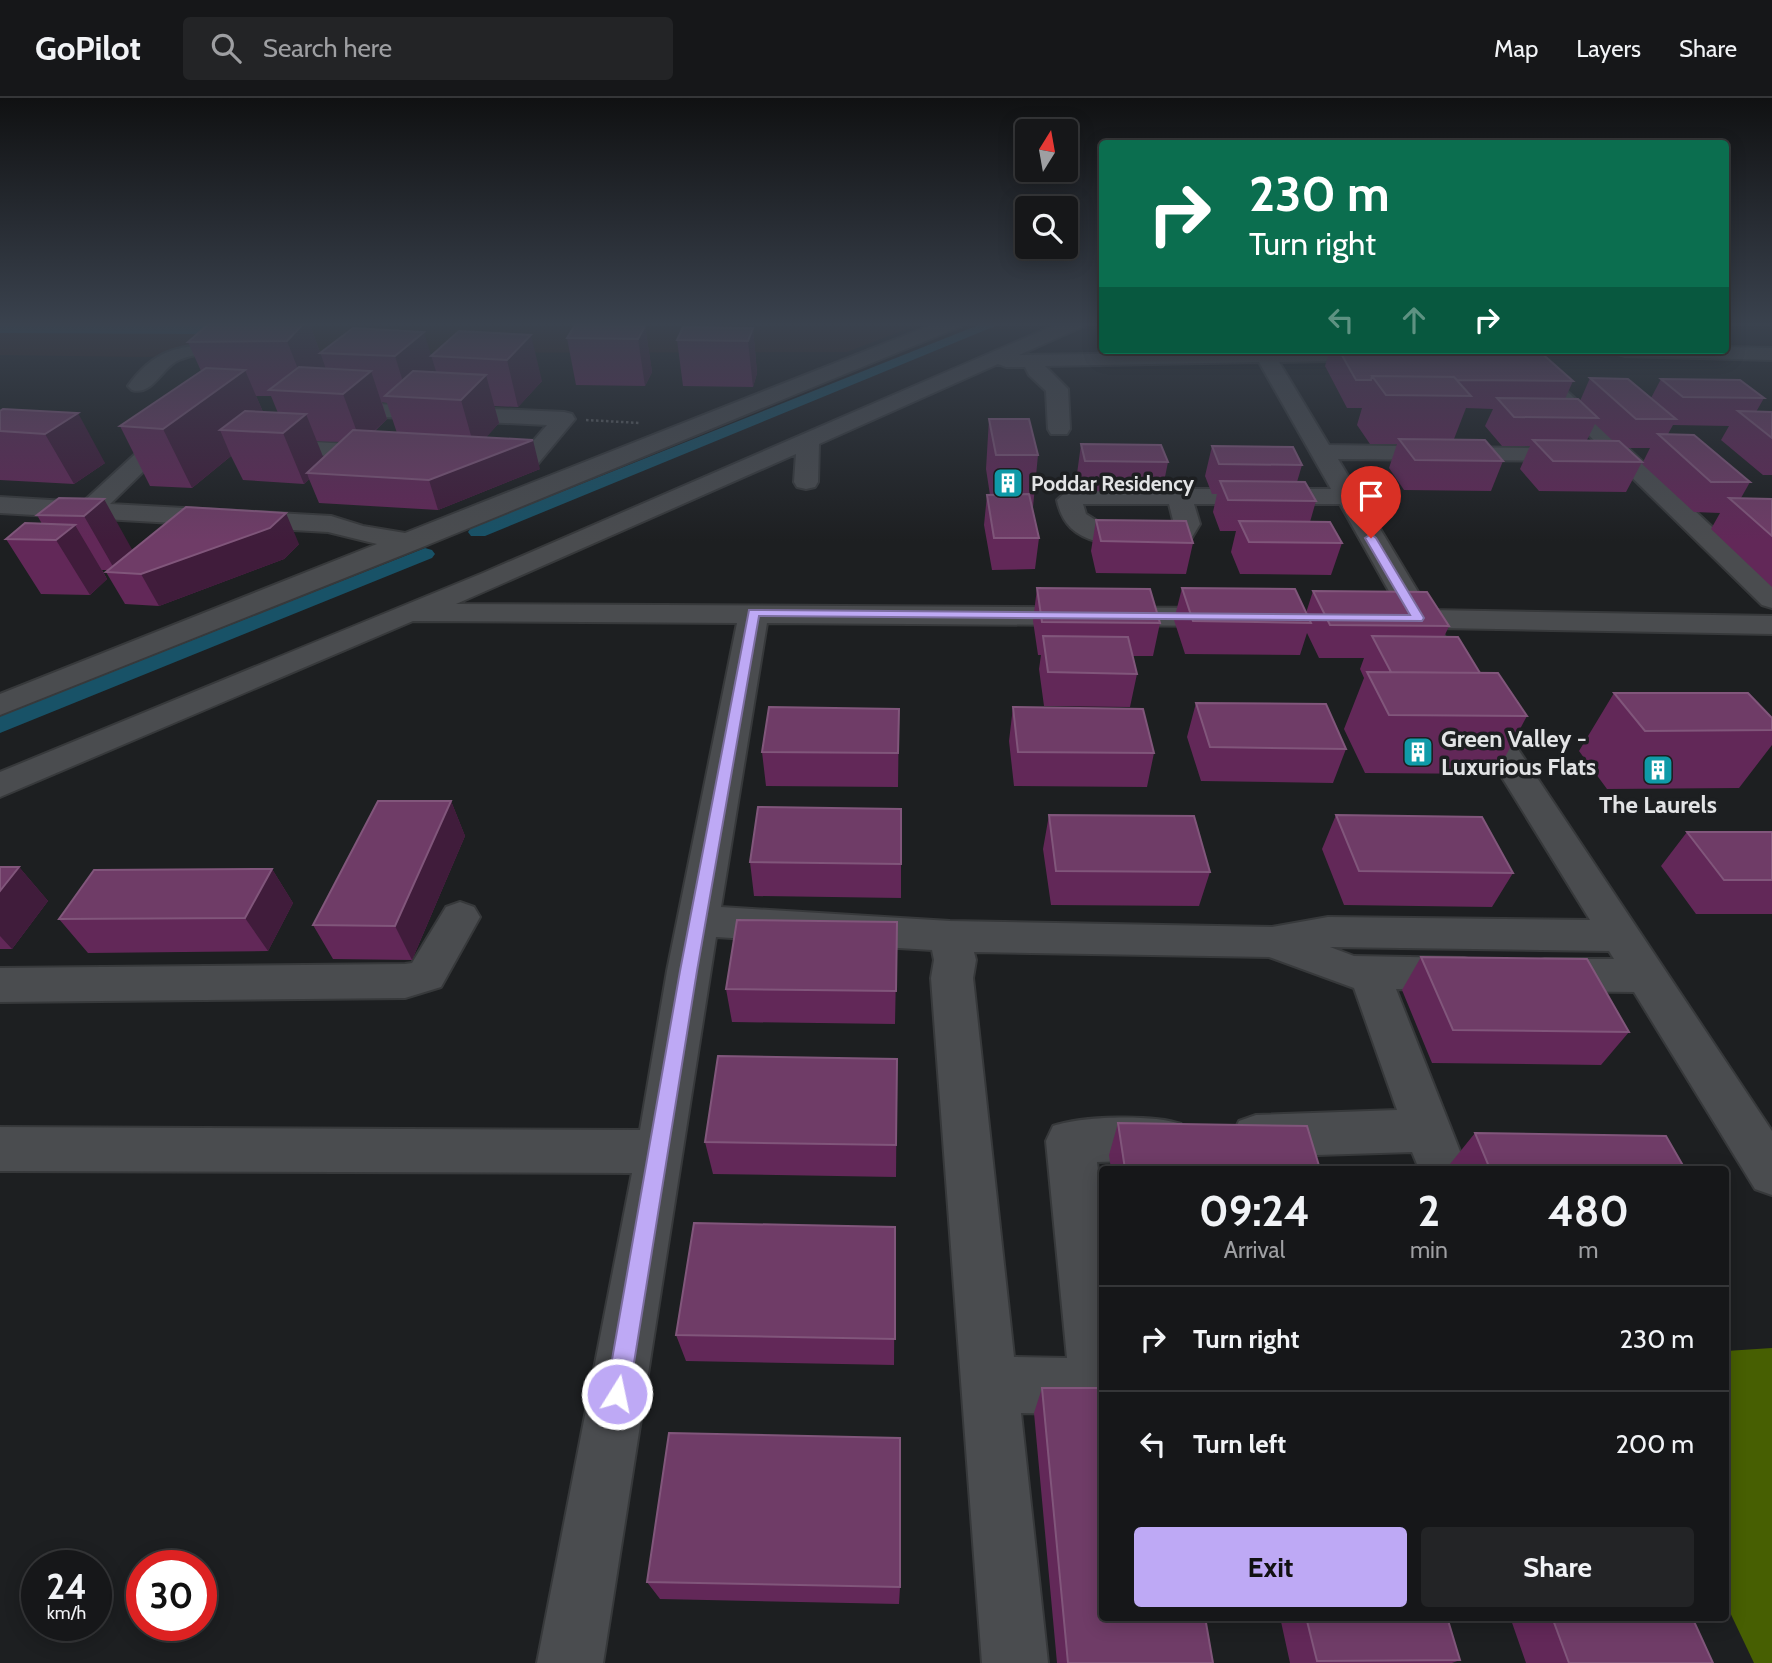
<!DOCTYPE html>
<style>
:root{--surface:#161719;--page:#232426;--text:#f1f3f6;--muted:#9e9fa2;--line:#353638;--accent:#bea9f5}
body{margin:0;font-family:Cabin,sans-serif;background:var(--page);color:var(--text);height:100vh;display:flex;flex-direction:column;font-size:26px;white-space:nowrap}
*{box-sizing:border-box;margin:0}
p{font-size:23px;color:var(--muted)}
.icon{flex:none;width:38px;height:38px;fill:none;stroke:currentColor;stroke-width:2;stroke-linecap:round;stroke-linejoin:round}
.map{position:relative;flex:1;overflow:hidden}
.drawer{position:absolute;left:1099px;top:1068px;width:630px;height:455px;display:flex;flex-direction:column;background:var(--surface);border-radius:7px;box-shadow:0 4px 18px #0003,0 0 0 2px var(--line)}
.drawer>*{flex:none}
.banner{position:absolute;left:1099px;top:42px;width:630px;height:214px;border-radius:7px;box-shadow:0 4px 18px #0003,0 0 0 2px var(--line);background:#0b6e4f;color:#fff;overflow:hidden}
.needle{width:46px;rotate:11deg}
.fabs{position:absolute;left:1015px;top:21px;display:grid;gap:14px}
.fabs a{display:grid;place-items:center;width:63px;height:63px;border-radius:7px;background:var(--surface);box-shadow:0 4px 18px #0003,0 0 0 2px var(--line);font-size:35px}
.speed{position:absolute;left:21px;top:1452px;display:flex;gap:14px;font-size:35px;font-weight:700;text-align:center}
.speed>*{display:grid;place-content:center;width:91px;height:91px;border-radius:50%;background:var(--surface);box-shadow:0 4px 18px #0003,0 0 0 2px var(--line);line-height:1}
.speed small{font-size:18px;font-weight:400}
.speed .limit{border:10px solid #d22;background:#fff;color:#111}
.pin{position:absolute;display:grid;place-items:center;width:60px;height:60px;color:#fff;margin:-72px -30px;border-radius:50% 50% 50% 0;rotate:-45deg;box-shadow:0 0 7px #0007}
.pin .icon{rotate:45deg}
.me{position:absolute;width:77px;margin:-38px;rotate:10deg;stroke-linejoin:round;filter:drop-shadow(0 0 5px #0008)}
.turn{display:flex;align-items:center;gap:24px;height:147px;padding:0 35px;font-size:32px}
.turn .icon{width:91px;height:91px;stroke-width:2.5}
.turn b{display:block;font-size:49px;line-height:60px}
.lanes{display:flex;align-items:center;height:66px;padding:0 35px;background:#0003;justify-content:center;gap:35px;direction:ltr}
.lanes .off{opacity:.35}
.eta{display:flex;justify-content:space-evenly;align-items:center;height:119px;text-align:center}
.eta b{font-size:42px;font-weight:700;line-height:49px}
.action{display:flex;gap:14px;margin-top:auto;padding:14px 35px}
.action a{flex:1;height:80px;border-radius:7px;background:var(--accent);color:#111;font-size:28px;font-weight:700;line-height:80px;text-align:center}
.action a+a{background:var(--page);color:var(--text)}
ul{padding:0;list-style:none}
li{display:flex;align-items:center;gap:21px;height:105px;padding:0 35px;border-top:2px solid var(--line)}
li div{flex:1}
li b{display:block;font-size:26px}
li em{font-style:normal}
header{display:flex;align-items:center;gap:42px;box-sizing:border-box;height:98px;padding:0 35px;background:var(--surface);border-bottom:2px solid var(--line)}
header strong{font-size:33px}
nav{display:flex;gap:38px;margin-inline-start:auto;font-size:24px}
.search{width:490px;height:63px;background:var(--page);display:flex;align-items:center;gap:18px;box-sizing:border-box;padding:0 24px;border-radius:7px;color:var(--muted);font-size:26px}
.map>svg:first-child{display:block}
.education{fill:#33201e}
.forest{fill:#475f02}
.water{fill:#185267}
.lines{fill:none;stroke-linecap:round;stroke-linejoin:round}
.canal{fill:#185267;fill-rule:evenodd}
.minor-casing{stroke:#37393b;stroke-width:4}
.path{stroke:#5d5f61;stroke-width:2.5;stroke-dasharray:2.5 2.5;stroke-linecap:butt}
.minor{fill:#4a4c4f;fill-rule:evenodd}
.wall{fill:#622858;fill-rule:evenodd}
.shaded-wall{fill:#401c3b}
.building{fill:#6f3c67;stroke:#81567b;stroke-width:2}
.route{fill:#bea9f5;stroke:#7c6e9f;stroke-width:2}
.labels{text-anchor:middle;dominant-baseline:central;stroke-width:7;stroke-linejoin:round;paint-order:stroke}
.far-poi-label{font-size:21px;font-weight:bold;fill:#e2e3e5;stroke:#1d1f21;text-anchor:start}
.poi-label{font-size:24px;font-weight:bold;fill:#e2e3e5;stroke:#1d1f21;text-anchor:start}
</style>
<header>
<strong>GoPilot</strong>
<div class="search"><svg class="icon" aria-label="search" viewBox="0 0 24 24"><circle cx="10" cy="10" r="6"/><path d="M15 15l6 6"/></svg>Search here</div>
<nav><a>Map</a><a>Layers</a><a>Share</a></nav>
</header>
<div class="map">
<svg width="1772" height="1565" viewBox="0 0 1772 1565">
<rect width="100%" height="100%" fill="#1d1f21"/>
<path class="education" d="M0,224H925L847,254L291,255L142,259L0,257Z"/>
<path class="forest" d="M1772,1250V1565H1754L1726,1506V1253Z"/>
<path class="water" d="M0,224H212L204,236L0,235Z"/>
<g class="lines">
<path class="canal" d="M986,224H1005L485,438H471L468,434L471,430Z
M425,450L432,452L435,456L432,460L0,635V618Z"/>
<g class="minor-casing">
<path id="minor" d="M262,224H281C247,273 221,244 179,262C161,270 153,298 132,292L128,288C175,221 224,268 262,224Z
M939,224H964L962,228L420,450L0,617V596L377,446L328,434L0,415V399L83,404L169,325H185L188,330L110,406L331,418L363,428L405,435Z
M1062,224H1086L1084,228L1019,257L1386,252L1389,256L1386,260L1379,262L1279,264L1329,347L1587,351L1591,356L1587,361L1579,363L1338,361L1429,512L1772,518V536L1439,530L1445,539L1441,545L1430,548L1419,545L1409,529L1384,526L1379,520L1384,514L1399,511L1340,406H1194L1200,426L1191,441L1171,446L1099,444C1075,438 1062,426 1057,402L1067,393L1076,391H1331L1259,264L1045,268L1068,291L1070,331L1067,336H1051L1048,331L1046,293L1029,277L1025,269H1006L998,266L819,346L818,384L815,389L806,391L797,389L794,384L796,356L456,506L1229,510L1239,513L1244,519L1239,525L1229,528L767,525L721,809L950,823L1272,829L1328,819L1590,822L1461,613L1466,606L1477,603L1488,606L1772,1033V1097L1755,1091L1634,894L1545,893L1530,889L1524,877L1530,865L1545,861H1614L1609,853L1330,849L1354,858L1464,860L1479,864L1485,876L1479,888L1464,892L1396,891L1467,1071H1419L1412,1054L1256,1059L1239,1053L1232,1038L1239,1023L1256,1017L1397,1012L1354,890L1269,859L974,854L976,862L973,880L1014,1259L1067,1260L1046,1043L1053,1028C1081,1018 1153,1016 1181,1026L1188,1041L1181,1056L1164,1062L1097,1064L1102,1109V1317L1021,1315L1048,1565H982L931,880L934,862L932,852L716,839L603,1565H537L632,1075L0,1073V1029L640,1032L667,873L737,525L413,523L0,699V674L483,475ZM1083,406H1169L1174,426L1170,430L1105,428L1086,416Z
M1726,249L1772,250V262L1625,258L1618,256L1615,252H1726Z
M1502,252H1523L1772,485V510L1762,507Z
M331,304L564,314L572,316L575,321L536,368H520L516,363L547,327L323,316L320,311L323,306Z
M279,342L385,348L393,350L397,355L393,360L385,362L271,354L267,349L271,344Z
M460,804L474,809L480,819L441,889L405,900L0,904V870L405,866L412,865L446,809Z"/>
</g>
<path class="path" d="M586,322L640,325"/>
<use href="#minor" class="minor"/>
</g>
<path class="wall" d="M309,224L326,271L320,255L432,258L459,233L542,283L518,309L494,308L499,325L486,339L540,371L438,412L319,405L309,381L304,386L243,382L231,358L192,390L150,388L120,328L201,273L188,244ZM256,298H271L278,315L263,314ZM382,304L387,305L397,335L374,334L387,321ZM316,343L341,344L323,360Z
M645,228L652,274L645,288L576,287L567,240Z
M753,230L757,275L753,289L683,288L677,242Z
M1330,252H1538L1573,283L1565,301L1580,303L1590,280L1651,300L1661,281L1764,300L1756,314H1772V377H1763L1721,342L1729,328L1673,327L1668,336L1750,384L1741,400L1772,401V489L1711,431L1720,415L1694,414L1642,366L1650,350H1627L1642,364L1626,394L1539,393L1520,371L1530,348H1502L1485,328L1493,311L1466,310L1454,341L1503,363L1491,393L1404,392L1389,370L1397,346H1370L1357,327L1362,310H1347L1325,268ZM1595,326L1613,343L1587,342Z
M0,313L105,365L74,386L0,382Z
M989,321L1038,357L1033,409H1032L1039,440L1035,471L992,472L984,427L987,397H990L986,371Z
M1081,346L1168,364L1162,394L1081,393L1077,376Z
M1212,348L1302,367L1297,384L1316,403L1310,424L1342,445L1331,477L1240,476L1231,454L1236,433H1220L1213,414L1217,396H1212L1205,378Z
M59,400L133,452L299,446L284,461L159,508L125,506L106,474L108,472H102L107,481L90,497L41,496L6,441L42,426L37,417Z
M1096,422L1193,445L1186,476L1096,475L1091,453Z
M1037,490L1160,525L1153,558H1133L1137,576L1130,609L1044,608L1039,571L1041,557H1038L1033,523Z
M1182,490L1306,515L1313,493L1449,528L1444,539L1480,575L1527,618L1496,676L1365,675L1344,631L1364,580L1360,571L1364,560H1319L1307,535L1300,557L1185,556L1174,522Z
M1614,595L1772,620V647L1739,690L1607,691L1579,653Z
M1196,605L1346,651L1333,685L1201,683L1187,639Z
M1013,609L1154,655L1147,689L1014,688L1009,643Z
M899,611L898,689L766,688L762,654Z
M451,703L465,738L412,862L333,861L313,827Z
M901,711V800L754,798L750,764Z
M1049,717L1210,774L1199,808L1051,807L1043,751Z
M1336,717L1513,775L1492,809L1344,807L1322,751Z
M1687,734H1772V816H1696L1661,768Z
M0,769H19L48,803L12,851H0Z
M272,771L293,805L268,853L88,855L59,821Z
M897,824L895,926L732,924L726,891Z
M1421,859L1629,934L1601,967L1432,965L1402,892Z
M897,961L896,1079L713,1076L705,1044Z
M1118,1025L1320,1071H1111L1109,1057Z
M1475,1035L1685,1071H1452L1450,1066Z
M895,1129L894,1267L686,1263L676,1237Z
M1042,1290L1213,1565H1057L1034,1315Z
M647,1484L900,1489L899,1506L660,1501Z
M1280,1519H1447L1460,1562L1452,1565H1290Z
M1510,1519H1692L1713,1565H1526Z"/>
<path class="shaded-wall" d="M305,224H309L327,274L307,294L287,243Z
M645,228L652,274L645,288L638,241Z
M753,230L757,275L753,289L748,243Z
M424,234L438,280L408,300L395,258Z
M531,237L542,283L518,309L507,262Z
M245,272L269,328L220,332L231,358L192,390L163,331Z
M371,273L387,321L361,345L343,296Z
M486,277L499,325L475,352L461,302Z
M78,315L105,365L74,386L45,336Z
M306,316L326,366L307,375L309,381L304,386L283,335Z
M533,342L540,371L438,412L429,382Z
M104,401L134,455L115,472L84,418Z
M286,415L299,446L284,461L159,508L141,476Z
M75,427L107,481L90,497L56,442Z
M451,703L465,738L412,862L395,828Z
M19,769L48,803L12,851L0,838V793Z
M272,771L293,805L268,853L245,820Z"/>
<path class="building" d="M211,224H305L287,243L188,244Z
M575,227L645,228L638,241L567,240Z
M683,229L753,230L748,243L677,242Z
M353,230L424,234L395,258L320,255Z
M459,233L531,237L507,262L431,258Z
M1339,252H1538L1573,283L1457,282L1454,279L1372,278L1371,282H1356Z
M299,269L371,273L343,296L269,292Z
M206,270L245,272L163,331L120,328Z
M413,273L486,277L461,302L385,298Z
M1372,278L1454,279L1471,298L1386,297Z
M1590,280L1628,281L1676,321H1636Z
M1661,281L1740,282L1764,300L1683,299Z
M1497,300L1578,301L1598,320L1514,319Z
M3,311L78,315L45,336L0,333V313Z
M245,313L306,316L283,335L220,332Z
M1738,313L1772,314V340Z
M989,321H1029L1038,357H996Z
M353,332L533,342L429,382L307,375Z
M1658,336L1694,337L1750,384H1711Z
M1399,341L1485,342L1503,363L1415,362Z
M1533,342L1619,343L1642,364L1553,363Z
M1081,346L1161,347L1168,364L1085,363Z
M1212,348L1293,349L1302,367L1219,366Z
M1220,383L1305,384L1316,403L1228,402Z
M1029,396L1039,440H994L987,397Z
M59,400L104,401L84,418L37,417Z
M1729,400L1772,401V438Z
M186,409L286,415L270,430L141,476L106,474Z
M1096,422L1186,423L1193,445L1101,443Z
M1239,423L1330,424L1342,445L1249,444Z
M25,425L75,427L56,442L6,441Z
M1037,490L1150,491L1160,525L1042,524Z
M1182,490L1295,491L1311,525L1193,523Z
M1313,493L1427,494L1449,528L1330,527Z
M1043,538L1128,539L1137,576L1048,574Z
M1372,538L1458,539L1480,575L1391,574Z
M1367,574L1498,575L1527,618L1389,617Z
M1614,595H1748L1772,620V632L1645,633Z
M1196,605L1326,606L1346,651L1210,649Z
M769,609L899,611L898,655L762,654Z
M1013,609L1143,611L1154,655L1018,654Z
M378,703H451L395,828L313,827Z
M758,709L901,711V766L750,764Z
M1049,717L1194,718L1210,774L1056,773Z
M1336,717L1482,719L1513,775L1359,773Z
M1687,734H1772V782H1724Z
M0,769H19L0,793Z
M272,771L245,820L59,821L94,772Z
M737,822L897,824L896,893L726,891Z
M1421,859L1587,861L1629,934L1453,932Z
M718,958L897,961L896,1047L705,1044Z
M1118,1025L1307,1028L1320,1071H1125Z
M1475,1035L1666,1038L1685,1071H1490Z
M694,1125L895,1129V1241L676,1237Z
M1042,1290H1102V1519H1205L1213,1565H1068Z
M669,1335L900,1340V1489L647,1484Z
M1306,1519H1447L1460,1562L1317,1563Z
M1552,1519H1692L1713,1565H1569Z"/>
<linearGradient id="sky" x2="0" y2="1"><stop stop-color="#101112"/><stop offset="0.51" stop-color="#3a424e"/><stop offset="1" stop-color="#3a424e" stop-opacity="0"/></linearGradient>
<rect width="1772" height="443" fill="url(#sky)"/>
<path class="route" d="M1371,436L1376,440L1424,520L1422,523L759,518L697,873L629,1296L626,1304L617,1308L609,1304L606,1296L680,873L749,512L1410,517L1365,440Z"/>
<defs>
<g id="building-square" transform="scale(1.575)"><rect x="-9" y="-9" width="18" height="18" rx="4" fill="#0f9aa8" stroke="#1d1f21"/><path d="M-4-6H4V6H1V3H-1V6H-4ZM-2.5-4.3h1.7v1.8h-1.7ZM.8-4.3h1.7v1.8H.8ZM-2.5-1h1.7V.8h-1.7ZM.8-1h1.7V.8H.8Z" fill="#fff"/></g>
</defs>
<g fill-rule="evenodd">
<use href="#building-square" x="1008" y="385"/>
<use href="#building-square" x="1418" y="654"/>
<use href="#building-square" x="1658" y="672"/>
</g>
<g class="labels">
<g class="far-poi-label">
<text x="1031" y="385">Poddar Residency</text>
</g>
<g class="poi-label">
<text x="1441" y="640">Green Valley -<tspan x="1441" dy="28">Luxurious Flats</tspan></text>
<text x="1658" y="706" text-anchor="middle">The Laurels</text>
</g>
</g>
</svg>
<div class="fabs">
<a><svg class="needle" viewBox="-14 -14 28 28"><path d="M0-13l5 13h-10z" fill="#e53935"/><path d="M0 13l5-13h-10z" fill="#9e9fa2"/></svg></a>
<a><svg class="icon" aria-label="search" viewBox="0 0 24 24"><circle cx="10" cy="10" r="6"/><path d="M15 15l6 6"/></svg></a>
</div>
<div class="speed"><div>24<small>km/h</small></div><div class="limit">30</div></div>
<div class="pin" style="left:1371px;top:440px;background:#d93025"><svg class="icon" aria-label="arrive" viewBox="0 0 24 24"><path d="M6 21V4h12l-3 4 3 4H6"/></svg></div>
<svg class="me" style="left:617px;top:1296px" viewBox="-20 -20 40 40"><circle r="17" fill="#bea9f5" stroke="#fff" stroke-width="3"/><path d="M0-11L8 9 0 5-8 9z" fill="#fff"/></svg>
<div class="banner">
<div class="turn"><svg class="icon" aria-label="right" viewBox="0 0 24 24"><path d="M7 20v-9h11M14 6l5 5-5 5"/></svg><div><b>230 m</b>Turn right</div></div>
<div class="lanes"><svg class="icon off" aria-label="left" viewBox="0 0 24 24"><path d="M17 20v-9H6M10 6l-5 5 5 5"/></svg><svg class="icon off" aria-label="ahead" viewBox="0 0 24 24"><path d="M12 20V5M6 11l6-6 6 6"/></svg><svg class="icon" aria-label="right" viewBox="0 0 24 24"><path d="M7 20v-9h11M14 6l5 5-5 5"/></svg></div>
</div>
<section class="drawer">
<div class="eta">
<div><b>09:24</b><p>Arrival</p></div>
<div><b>2</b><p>min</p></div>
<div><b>480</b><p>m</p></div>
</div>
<ul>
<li><svg class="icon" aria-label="right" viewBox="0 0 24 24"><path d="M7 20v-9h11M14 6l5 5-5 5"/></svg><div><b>Turn right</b></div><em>230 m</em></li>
<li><svg class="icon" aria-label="left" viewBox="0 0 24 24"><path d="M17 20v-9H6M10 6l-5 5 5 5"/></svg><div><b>Turn left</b></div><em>200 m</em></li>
</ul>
<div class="action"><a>Exit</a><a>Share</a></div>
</section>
</div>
